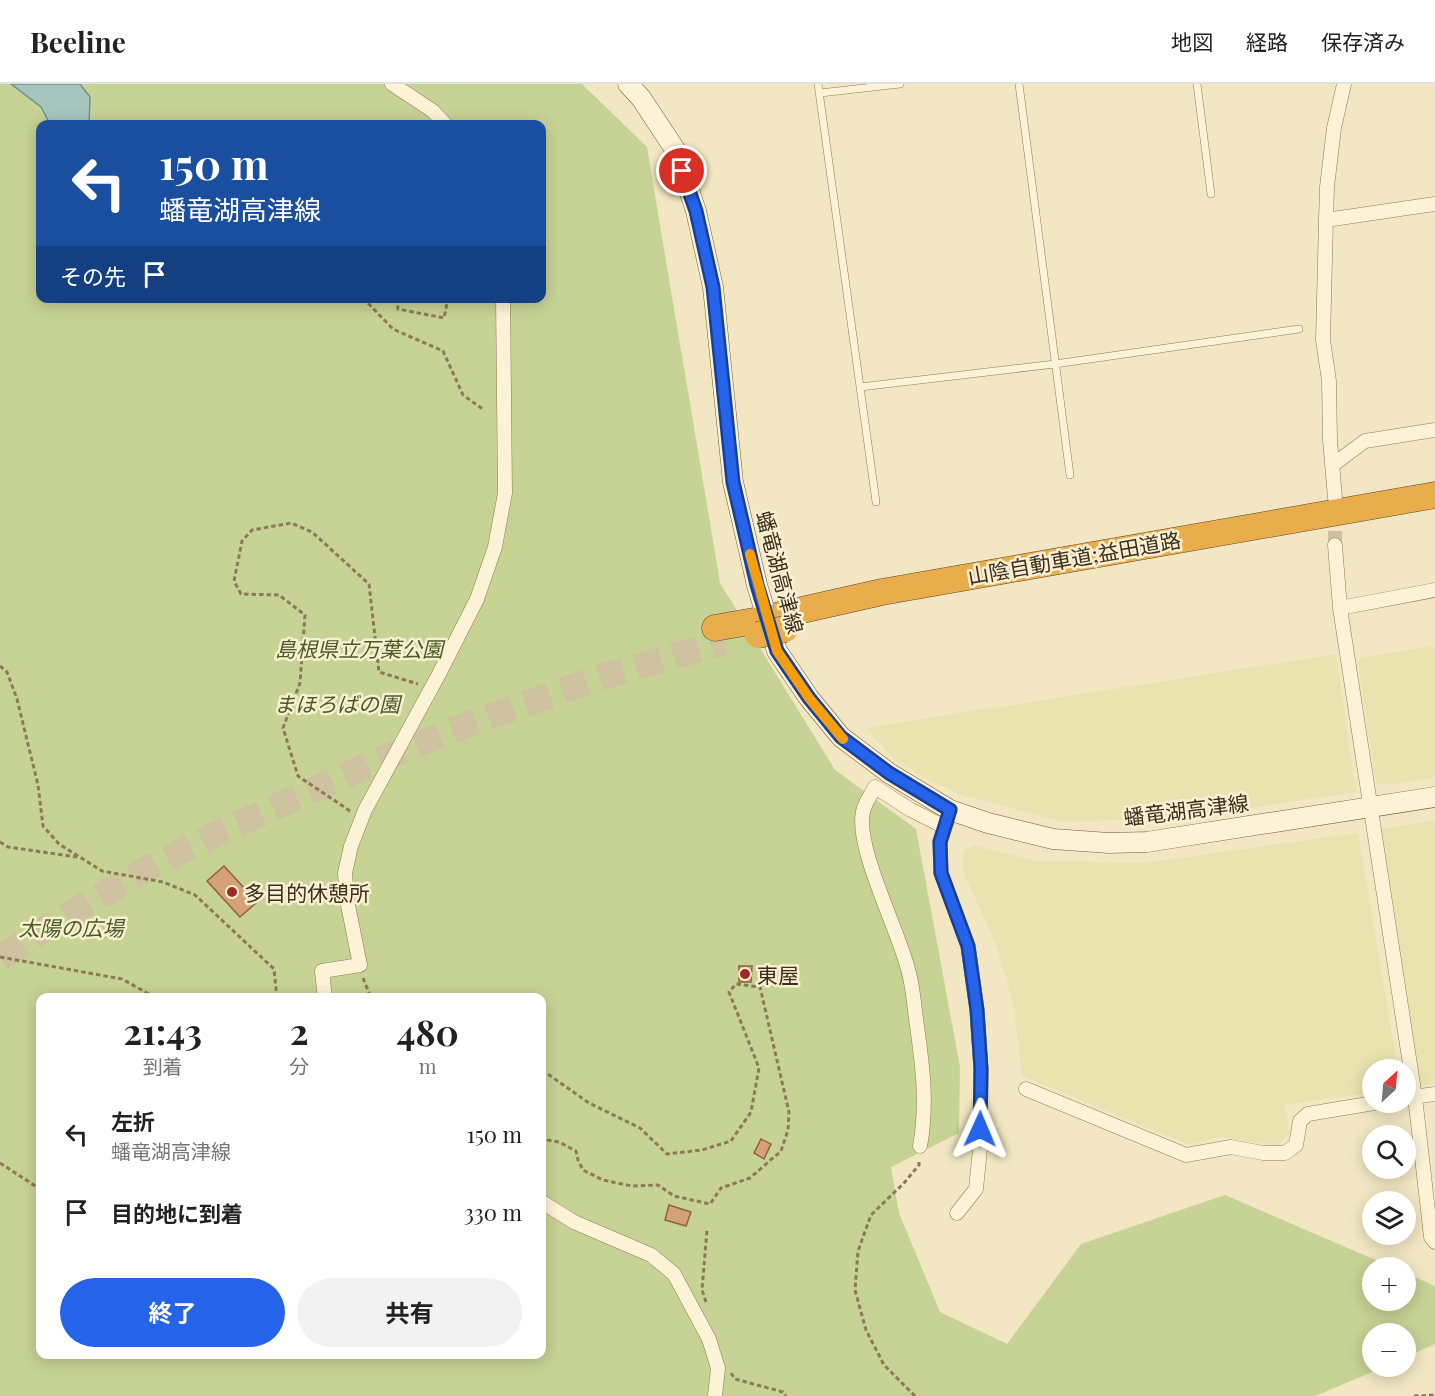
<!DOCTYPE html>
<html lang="ja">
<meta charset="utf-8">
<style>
:root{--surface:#fff;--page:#f2f2f2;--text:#222;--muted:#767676;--line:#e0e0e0;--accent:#2563eb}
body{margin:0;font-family:"Playfair Display","Noto Sans JP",serif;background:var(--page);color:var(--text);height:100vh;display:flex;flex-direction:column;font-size:22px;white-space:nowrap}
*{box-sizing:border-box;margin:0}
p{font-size:20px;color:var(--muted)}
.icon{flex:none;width:33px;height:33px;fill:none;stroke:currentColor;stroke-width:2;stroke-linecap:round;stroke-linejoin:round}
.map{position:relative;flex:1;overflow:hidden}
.drawer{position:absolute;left:36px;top:909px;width:510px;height:366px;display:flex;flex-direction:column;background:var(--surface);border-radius:12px;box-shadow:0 3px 15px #0003}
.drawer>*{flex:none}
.top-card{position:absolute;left:36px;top:36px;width:510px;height:183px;border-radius:12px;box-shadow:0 3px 15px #0003;background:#1a4fa0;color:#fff;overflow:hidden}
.needle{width:39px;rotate:26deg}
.fabs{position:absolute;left:1362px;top:975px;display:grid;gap:12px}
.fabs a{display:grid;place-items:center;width:54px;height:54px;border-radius:50%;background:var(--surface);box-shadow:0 3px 15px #0003;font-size:30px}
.pin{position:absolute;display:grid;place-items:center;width:51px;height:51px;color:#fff;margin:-26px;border:3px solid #fff;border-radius:50%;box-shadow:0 2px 6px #0007}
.me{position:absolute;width:66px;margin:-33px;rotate:1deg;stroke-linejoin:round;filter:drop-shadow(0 0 4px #0008)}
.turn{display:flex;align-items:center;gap:21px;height:126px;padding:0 24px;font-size:27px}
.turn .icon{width:78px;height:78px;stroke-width:2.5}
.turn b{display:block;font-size:42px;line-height:51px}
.then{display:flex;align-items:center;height:57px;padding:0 24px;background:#0003;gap:12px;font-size:22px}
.eta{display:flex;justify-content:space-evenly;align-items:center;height:102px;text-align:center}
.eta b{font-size:36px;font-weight:700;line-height:42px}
.primary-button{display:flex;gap:12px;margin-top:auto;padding:12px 24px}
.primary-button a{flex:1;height:69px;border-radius:36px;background:var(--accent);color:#fff;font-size:24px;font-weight:700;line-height:69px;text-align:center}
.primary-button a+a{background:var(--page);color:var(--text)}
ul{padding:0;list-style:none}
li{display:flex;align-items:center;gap:18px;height:78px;padding:0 24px}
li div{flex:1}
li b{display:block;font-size:22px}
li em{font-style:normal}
header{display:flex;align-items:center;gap:36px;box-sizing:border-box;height:84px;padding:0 30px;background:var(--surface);border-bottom:2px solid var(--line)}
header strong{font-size:28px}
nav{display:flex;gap:33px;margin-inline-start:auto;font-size:21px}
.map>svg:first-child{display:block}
.farmland{fill:#e9e3af}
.green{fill:#c7d295;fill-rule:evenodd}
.water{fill:#a5c5bd;stroke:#6b948c;stroke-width:1.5}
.building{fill:#d4a275;stroke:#90623b;stroke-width:1.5}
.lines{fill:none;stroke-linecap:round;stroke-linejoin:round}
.minor-tunnel{stroke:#cec2a1;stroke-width:14;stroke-dasharray:14 7;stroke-linecap:butt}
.motorway-tunnel{stroke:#cec2a1;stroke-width:26;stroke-dasharray:26 13;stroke-linecap:butt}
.service-casing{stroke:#8e7857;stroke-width:8}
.minor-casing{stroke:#8e7857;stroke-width:15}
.secondary-casing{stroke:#70593a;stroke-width:21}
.motorway-casing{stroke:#5c452c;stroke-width:27}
.path{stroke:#8e7857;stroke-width:3;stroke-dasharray:4.5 3;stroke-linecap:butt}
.service{stroke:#fcf3d7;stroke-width:7}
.minor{stroke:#fcf3d7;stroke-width:14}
.secondary{stroke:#fcf3d7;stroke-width:20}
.motorway{stroke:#e9ae4b;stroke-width:26}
.motorway-bridge-casing{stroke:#5c452c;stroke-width:27;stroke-linecap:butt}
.motorway-bridge{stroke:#e9ae4b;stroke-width:26}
.route-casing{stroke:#184099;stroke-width:15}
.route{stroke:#2563eb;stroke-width:10}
.slow{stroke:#f59e0b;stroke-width:10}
.poi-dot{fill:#a32821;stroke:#f9f0d3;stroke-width:2}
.labels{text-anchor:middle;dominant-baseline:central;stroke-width:5;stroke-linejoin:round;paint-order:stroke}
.street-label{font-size:21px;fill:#3d2e1d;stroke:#f9f0d3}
.park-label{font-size:21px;font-style:italic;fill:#495b21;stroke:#f9f0d3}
.poi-label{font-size:21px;fill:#3d2e1d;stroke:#f9f0d3;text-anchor:start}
</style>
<header>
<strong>Beeline</strong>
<nav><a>地図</a><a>経路</a><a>保存済み</a></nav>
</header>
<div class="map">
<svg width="1435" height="1312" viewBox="0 0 1435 1312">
<rect width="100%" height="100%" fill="#f2e7c2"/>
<path class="farmland" d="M1435,562V693L1387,701L1376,699L1358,579L1361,574Z
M1336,570L1356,708L1230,727L1116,736L1064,738L962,711L928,696L895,676L866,644Z
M1435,736V1000L1424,1001L1419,992L1381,745Z
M1358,749L1398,985L1372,986V1008L1285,1021L1289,1050L1277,1062L1223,1053L1187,1060L1022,992L1014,924L997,863L966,794L962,778L965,766L973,761L1036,777L1144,779Z"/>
<path class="green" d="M0,0H582L647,63L720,499L835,686L916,745L960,983L959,1049L891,1083L899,1129L940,1228L1007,1260L1081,1160L1225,1111L1392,1183L1372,1184V1216H1406V1189L1435,1202V1260L1406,1273V1250H1372V1282L1384,1283L1315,1312H0ZM40,40H542V214H40ZM40,914H542V1270H40Z"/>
<path class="water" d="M11,0H80L90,13L89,40H50L41,23Z"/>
<path class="building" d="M224,782L257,818L240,833L207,797Z
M739,882H752L751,898H739Z
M761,1055L771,1060L764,1075L754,1069Z
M669,1121L691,1128L686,1142L665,1136Z"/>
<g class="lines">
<path class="minor-tunnel" d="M1335,461V424"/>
<path class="motorway-tunnel" d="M0,874L46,844L142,787L214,751L386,673L480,636L601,593L724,558"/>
<g class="service-casing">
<path id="service" d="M818,0L876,418
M1019,0L1070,391
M1197,0L1211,110
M820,9L900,0
M860,303L1055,280L1299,245"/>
</g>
<g class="minor-casing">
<path id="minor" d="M392,0L433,27L445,40
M1326,136L1435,120
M1334,380L1365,357L1435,346
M1335,414L1330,356L1329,297L1323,256L1326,136L1327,103L1334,44L1344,0
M1335,461L1340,524L1415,1013L1431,1153L1435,1158
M1340,524L1435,506
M948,734L940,757L941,789L968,862L977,926L981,985L980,1065L976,1105L957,1129
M325,914L322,887L360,881L347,816L345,789L351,762L365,726L439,590L477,515L495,463L505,409L503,214
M1026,1005L1186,1071L1231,1063L1263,1069H1285L1296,1061L1300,1037L1308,1030L1380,1018
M1406,1014L1435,1010
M920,1062C928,1019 922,977 916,935C914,920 913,904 909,889C900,849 855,764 863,728C864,720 871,711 875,703L911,726L945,743
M542,1118L574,1138L651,1171L674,1190L709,1255L718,1284L715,1312"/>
</g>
<g class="secondary-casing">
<path id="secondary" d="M628,0L641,14L676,67L696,127L713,203L733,398L757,501L777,567L809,614L841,653L889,689L950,726L988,739L1053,755L1109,759L1147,758L1435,713"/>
</g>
<g class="motorway-casing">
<path id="motorway" d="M780,531L882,508L1435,411
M715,544L754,537"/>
</g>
<path class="path" d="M363,214L393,245L443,267L463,311L484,326
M397,214L398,225L444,234L448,214
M0,582L7,588L17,615L38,701L43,742L59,760L102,787L163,798L195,811L274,885L277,914
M350,727L298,692L283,644L300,599L305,531L279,511L241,510L234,497L242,457L252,446L291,439L312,448L369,500L379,588L418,600
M0,758L8,763L77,773
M0,873L122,895L156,914
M363,894L371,914
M542,986L589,1019L640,1044L667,1070L702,1066L731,1057L751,1028L759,984L729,908L736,900L760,903L789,1028L788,1046L781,1067L750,1094L721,1104L710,1120L674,1112L658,1101L632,1102L603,1096L583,1086L578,1076L576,1067L559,1058L542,1055
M0,1079L40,1105
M706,1218L702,1206L707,1146
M731,1289L735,1295L783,1308L786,1312
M915,1312L884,1281L866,1246L855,1206L858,1167L871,1131L904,1099L919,1081V1076
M1414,1312L1435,1311"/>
<use href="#service" class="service"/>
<use href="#minor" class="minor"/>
<use href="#secondary" class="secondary"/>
<use href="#motorway" class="motorway"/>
<g class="motorway-bridge-casing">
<path id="motorway-bridge" d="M758,551L785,545"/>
</g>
<use href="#motorway-bridge" class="motorway-bridge"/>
</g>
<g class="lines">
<g class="route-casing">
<path id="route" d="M682,87L696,127L713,203L733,398L757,501L777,567L809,614L841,653L889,689L950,726L940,758L941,789L968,862L977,926L981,985L980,1045"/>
</g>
<use href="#route" class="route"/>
<path class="slow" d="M750,470L777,567L809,614L843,655"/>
</g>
<g class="poi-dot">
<circle cx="232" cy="808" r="6"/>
<circle cx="745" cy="890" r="6"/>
</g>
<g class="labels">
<g class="street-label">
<text transform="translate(1074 473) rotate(-10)">山陰自動車道;益田道路</text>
<text transform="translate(781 488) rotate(75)">蟠竜湖高津線</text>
<text transform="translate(1186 725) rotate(-7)">蟠竜湖高津線</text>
</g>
<g class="park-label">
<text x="359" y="564">島根県立万葉公園</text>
<text x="337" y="619">まほろばの園</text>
<text x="71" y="843">太陽の広場</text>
</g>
<g class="poi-label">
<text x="244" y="808">多目的休憩所</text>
<text x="757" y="890">東屋</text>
</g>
</g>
</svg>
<div class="fabs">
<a><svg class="needle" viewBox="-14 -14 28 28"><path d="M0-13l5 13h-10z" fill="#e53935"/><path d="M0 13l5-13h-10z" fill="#767676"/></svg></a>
<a><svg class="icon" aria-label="search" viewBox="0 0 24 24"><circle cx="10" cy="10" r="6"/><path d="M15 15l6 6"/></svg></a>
<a><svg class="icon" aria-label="layers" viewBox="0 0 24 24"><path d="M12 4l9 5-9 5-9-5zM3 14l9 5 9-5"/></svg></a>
<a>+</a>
<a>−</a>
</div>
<div class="pin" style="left:682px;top:87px;background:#d93025"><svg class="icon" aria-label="arrive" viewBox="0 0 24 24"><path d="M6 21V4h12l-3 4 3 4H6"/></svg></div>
<svg class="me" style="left:980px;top:1045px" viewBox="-20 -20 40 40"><path d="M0-17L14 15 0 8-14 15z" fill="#2563eb" stroke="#fff" stroke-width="4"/></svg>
<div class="top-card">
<div class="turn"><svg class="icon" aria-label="left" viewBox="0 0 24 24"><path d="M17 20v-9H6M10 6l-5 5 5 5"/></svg><div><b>150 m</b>蟠竜湖高津線</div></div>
<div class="then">その先<svg class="icon" aria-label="arrive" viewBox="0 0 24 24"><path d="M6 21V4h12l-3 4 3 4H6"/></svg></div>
</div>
<section class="drawer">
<div class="eta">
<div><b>21:43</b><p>到着</p></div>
<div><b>2</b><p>分</p></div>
<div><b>480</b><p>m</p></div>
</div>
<ul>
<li><svg class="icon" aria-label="left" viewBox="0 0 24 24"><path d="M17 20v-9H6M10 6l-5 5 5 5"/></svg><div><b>左折</b><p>蟠竜湖高津線</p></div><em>150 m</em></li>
<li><svg class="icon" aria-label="arrive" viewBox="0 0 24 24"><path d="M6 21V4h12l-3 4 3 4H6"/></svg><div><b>目的地に到着</b></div><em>330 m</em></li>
</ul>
<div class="primary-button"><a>終了</a><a>共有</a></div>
</section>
</div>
